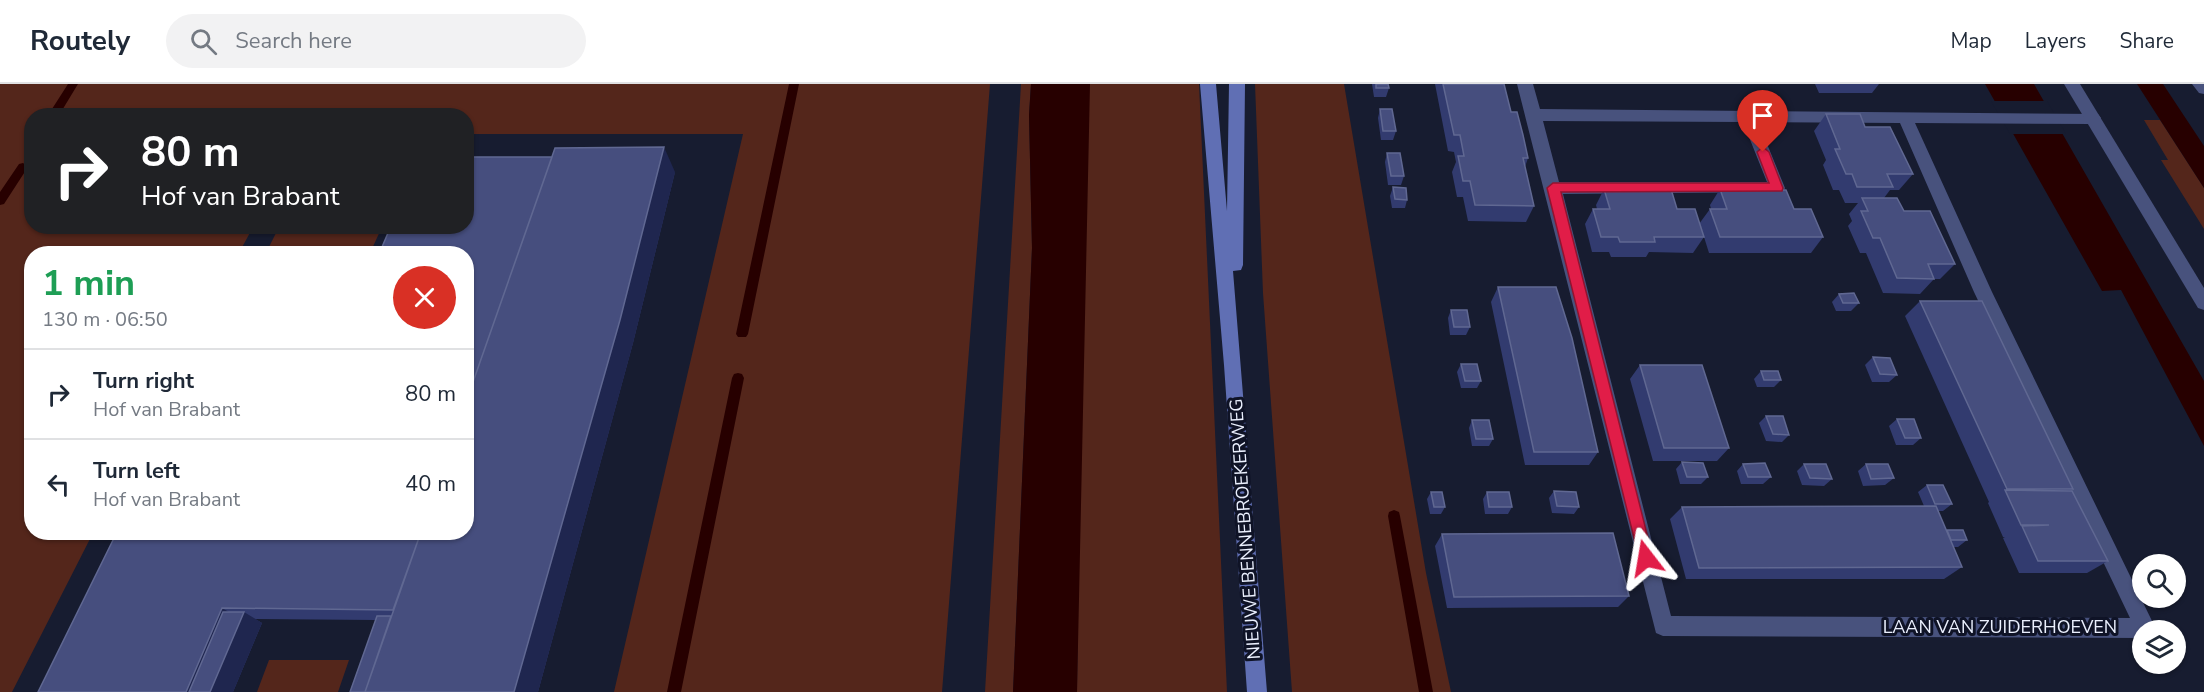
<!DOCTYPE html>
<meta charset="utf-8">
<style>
:root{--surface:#fff;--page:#f2f2f3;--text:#1f2937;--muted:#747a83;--line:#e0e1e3}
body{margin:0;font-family:"Nunito Sans",sans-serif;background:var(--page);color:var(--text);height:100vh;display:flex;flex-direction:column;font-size:22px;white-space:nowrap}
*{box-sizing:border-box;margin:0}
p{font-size:20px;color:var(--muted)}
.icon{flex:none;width:33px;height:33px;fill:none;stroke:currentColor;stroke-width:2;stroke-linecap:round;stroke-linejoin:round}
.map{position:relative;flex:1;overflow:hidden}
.panel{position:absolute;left:24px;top:162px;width:450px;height:294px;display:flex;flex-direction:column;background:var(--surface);border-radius:24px;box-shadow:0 2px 4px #0004}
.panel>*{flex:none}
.guide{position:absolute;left:24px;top:24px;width:450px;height:126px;border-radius:24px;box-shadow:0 2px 4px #0004;background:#202124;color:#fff;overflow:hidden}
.buttons{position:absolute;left:2132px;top:470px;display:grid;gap:12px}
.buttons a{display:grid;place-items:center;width:54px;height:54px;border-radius:50%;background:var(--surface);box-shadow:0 2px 4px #0004;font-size:30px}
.pin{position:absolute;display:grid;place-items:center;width:51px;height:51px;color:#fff;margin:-62px -26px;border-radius:50% 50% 50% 0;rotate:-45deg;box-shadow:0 0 6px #0007}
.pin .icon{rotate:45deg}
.me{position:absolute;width:66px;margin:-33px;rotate:346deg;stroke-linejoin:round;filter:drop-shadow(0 0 4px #0008)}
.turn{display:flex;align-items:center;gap:21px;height:126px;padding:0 18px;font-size:27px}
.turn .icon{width:78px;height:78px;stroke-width:2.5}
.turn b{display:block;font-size:42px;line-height:51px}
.round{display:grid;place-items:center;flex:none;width:63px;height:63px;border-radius:32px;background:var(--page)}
.overview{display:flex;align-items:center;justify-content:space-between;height:102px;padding:0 18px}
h1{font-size:36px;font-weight:700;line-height:45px;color:#1e9e55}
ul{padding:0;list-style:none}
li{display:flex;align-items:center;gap:18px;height:90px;padding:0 18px;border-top:2px solid var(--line)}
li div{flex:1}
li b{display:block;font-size:22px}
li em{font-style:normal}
header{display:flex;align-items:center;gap:36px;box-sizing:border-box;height:84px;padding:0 30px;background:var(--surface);border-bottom:2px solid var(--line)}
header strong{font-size:28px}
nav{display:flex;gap:33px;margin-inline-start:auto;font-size:21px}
.search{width:420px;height:54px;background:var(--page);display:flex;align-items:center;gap:15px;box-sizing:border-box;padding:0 21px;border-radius:33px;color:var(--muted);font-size:22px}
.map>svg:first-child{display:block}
.green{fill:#54261b}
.water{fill:#270000}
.pier{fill:#171c30}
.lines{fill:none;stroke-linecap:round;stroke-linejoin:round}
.stream{fill:#270000;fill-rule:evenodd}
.minor{fill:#48527d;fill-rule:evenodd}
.tertiary{fill:#48527d;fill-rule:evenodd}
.secondary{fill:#606fb4;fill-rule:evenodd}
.wall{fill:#323b6f}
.shaded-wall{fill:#1f264f}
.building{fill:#464e7e;stroke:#606892;stroke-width:1.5}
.route{fill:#e11d48;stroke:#92132f;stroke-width:1.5}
.labels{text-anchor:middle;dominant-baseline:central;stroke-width:6;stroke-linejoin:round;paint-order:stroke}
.street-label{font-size:18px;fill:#ebf0fe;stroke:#0f1326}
</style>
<header>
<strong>Routely</strong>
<div class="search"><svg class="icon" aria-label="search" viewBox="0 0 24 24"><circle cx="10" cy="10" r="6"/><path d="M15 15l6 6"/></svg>Search here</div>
<nav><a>Map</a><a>Layers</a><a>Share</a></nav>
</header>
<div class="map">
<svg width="2204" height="608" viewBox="0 0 2204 608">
<rect width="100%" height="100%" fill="#171c30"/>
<path class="green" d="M0,0H990L942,608H614L743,50H467L466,32H32V142L253,143L239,169L32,170V448L93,449L12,608H0Z
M1021,0H1031L1029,31L1032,164L1013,608H985Z
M1084,0H1199L1227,608H1077Z
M1255,0H1344L1426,489L1451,608H1292L1263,209Z
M2144,36H2160L2204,104V145L2161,76H2168Z
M279,143V142L382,143L370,169H266Z
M269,576H349L338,608H257Z"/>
<path class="water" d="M1031,0H1090L1077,608H1013L1032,164L1029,31Z
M1985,0H2034L2204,297V362L2121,206L2102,207Z
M2137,0H2163L2204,62V104Z"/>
<path class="pier" d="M1991,17H2047L2066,50H2010Z"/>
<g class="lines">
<path class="stream" d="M68,0H78L61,28H53L52,25Z
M789,0H799L748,250L746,253H738L736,250Z
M23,79L28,83L4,120L0,121V108L19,80Z
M738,289L742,290L744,294L681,608H667L732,294L734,290Z
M1394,426L1399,428L1400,432L1433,608H1419L1388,432L1389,428Z"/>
<path class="minor" d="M1517,0H1533L1540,25L2098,30L2101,34L2098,38L2093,40L1915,39L1992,208L2152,537L2154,546H2142V554L1663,552L1656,549ZM1543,37L1743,38L1767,98H1559ZM1758,38L1900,39L1974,208L2130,534L1671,532L1563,110L1783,108L1785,104Z
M2192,0H2204V10L2199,9Z"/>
<path class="tertiary" d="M2064,0H2080L2204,204V226L2198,224Z"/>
<path class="secondary" d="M1200,0H1216L1227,127L1229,0H1245L1243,181L1241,186L1233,187L1267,608H1247L1224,281Z"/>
</g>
<path class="wall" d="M1372,0H1388L1389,4L1386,13H1374Z
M1435,0H1504L1511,28L1528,74L1525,83L1534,122L1526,138L1468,137L1463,113H1457L1452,88L1456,78L1454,68L1448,67Z
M1815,0H1879L1872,9H1819Z
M1380,25L1396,47L1393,56H1381L1378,34Z
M1826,30L1865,43L1913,90L1899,106H1890L1884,114L1904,127L1955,180L1940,195H1934L1920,210L1883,209L1866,169H1860L1848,142L1852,137L1849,130L1858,119H1845L1839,106H1833L1823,81L1826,76L1814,47Z
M1387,69L1404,92L1401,101H1388L1385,78Z
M675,88L633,259L538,608L376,536L255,535L262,539L233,608H38L117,448H466Z
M1393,103L1407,116L1405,124H1392L1390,112Z
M1604,105L1677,125L1699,140L1710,125H1711L1710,121L1720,105L1794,125L1823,153L1811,169H1709L1704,153L1693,169L1649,168L1646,173H1611L1609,168H1592L1585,140L1593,125H1597L1596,121Z
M1498,203L1598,368L1589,381H1525L1491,218Z
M1839,210L1859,219L1851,227H1836L1832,218Z
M1920,217L2073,405L2070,407L2108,477L2087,489H2019L2003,454L2005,453H2003L1988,419L1989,418L1905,232Z
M1451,226L1470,243L1466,251H1450L1448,234Z
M1873,273L1897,291L1889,298H1872L1865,281Z
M1461,280L1481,297L1477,304H1461L1457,288Z
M1640,281L1729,364L1717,377H1653L1630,295Z
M1761,287L1781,296L1774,303H1757L1754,295Z
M1766,332L1789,351L1782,358L1766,357L1759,339Z
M1897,335L1921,354L1913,361H1896L1889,342Z
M1472,336L1493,355L1489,362H1472L1469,344Z
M1682,378L1708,393L1701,400H1680L1676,385Z
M1743,380L1771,393L1763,400H1741L1737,387Z
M1804,380L1832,395L1824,402L1802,401L1797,387Z
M1866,380L1894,394L1885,401L1863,402L1858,387Z
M1927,401L1952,420L1943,427H1938L1946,446H1947L1967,456L1958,463H1953L1962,483L1944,495H1686L1670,435L1682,423L1924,422L1918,408Z
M1554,407L1579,423L1574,430L1552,429L1549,414Z
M1431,408L1445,423L1441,430H1430L1427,415Z
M1487,408L1512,423L1508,430H1485L1483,415Z
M1442,450L1629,512L1618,523L1447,524L1435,462Z"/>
<path class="shaded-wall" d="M664,63L675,88L633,259L538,608H514Z
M222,524L241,535L244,528L262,539L233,608H186Z"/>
<path class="building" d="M1376,0H1388L1389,4H1376Z
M1443,0H1504L1511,28H1517L1523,51L1528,74H1523L1534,122L1475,121L1470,97H1463L1458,72H1464L1460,51H1454Z
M1380,25H1392L1396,47H1383Z
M1826,30H1860L1865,43H1890L1913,90H1887L1893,103H1857L1852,90H1846L1835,65H1840Z
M664,63L620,236L514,608H365L421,448H466V318L555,64Z
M1387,69H1400L1404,92H1391Z
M466,73H552L466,318V170H379L391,142H466Z
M1393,103L1406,104L1407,116L1395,115Z
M1604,105H1671L1677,125H1695L1704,153H1654L1655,158H1620L1618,153H1601L1593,125H1610Z
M1720,105L1786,106L1794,125H1811L1823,153H1720L1710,125H1727Z
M1862,114H1897L1904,127H1930L1955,180H1928L1934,195L1897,194L1880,154H1873L1861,127H1868Z
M1498,203H1556L1572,254L1598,368H1534Z
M1854,209L1859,219H1843L1839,210Z
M1920,217H1982L2073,405H2007Z
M1451,226H1467L1470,243H1454Z
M1873,273L1890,274L1897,291L1880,290Z
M1461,280H1477L1481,297H1465Z
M1640,281H1702L1729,364H1664Z
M1761,287H1778L1781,296H1764Z
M1766,332H1783L1789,351L1773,350Z
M1897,335H1914L1921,354H1905Z
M1472,336H1489L1493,355H1476Z
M1682,378L1703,379L1708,393H1687Z
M1765,379L1771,393H1748L1743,380Z
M1804,380H1826L1832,395L1810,394Z
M1866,380H1888L1894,394L1871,395Z
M1927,401H1943L1952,420H1935Z
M2005,406L2072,407L2108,477H2038L2022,442L2049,441H2021Z
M1554,407L1576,408L1579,423L1557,422Z
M1431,408H1442L1445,423H1434Z
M1487,408H1509L1512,423H1489Z
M1936,422L1962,483L1699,484L1682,423Z
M1947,446H1963L1967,456H1951Z
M117,448H421L393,526L222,524L186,608H38Z
M1613,449L1629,512L1454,513L1442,450Z
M223,528H244L210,608H189Z
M377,532H391L365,608H350Z"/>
<path class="route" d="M1763,63L1769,68L1783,104L1782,107L1561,108L1653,474L1651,479L1646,481L1641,479L1639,474L1547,104L1553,99H1769L1757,68Z"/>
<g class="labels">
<g class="street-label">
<text transform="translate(1245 445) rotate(-94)">NIEUWE BENNEBROEKERWEG</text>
<text x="2000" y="543">LAAN VAN ZUIDERHOEVEN</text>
</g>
</g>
</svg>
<div class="buttons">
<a><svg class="icon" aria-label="search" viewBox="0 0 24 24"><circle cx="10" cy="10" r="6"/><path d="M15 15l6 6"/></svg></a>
<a><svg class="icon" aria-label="layers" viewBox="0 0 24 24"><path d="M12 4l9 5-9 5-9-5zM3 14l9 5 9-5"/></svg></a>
</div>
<div class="pin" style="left:1763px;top:68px;background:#d93025"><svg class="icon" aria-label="arrive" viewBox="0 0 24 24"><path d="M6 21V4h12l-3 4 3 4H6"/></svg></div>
<svg class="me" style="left:1646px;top:474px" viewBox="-20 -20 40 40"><path d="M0-17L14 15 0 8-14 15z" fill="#e11d48" stroke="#fff" stroke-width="4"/></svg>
<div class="guide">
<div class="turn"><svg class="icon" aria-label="right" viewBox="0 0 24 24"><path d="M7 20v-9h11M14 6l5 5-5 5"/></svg><div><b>80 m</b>Hof van Brabant</div></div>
</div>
<section class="panel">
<div class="overview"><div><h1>1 min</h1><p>130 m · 06:50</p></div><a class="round" style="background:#d93025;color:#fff"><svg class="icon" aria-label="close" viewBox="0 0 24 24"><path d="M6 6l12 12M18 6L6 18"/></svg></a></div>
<ul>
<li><svg class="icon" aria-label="right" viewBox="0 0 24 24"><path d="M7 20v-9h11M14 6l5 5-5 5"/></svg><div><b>Turn right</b><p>Hof van Brabant</p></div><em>80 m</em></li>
<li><svg class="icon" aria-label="left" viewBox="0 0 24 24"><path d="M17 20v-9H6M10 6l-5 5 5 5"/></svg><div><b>Turn left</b><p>Hof van Brabant</p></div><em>40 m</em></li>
</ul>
</section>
</div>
